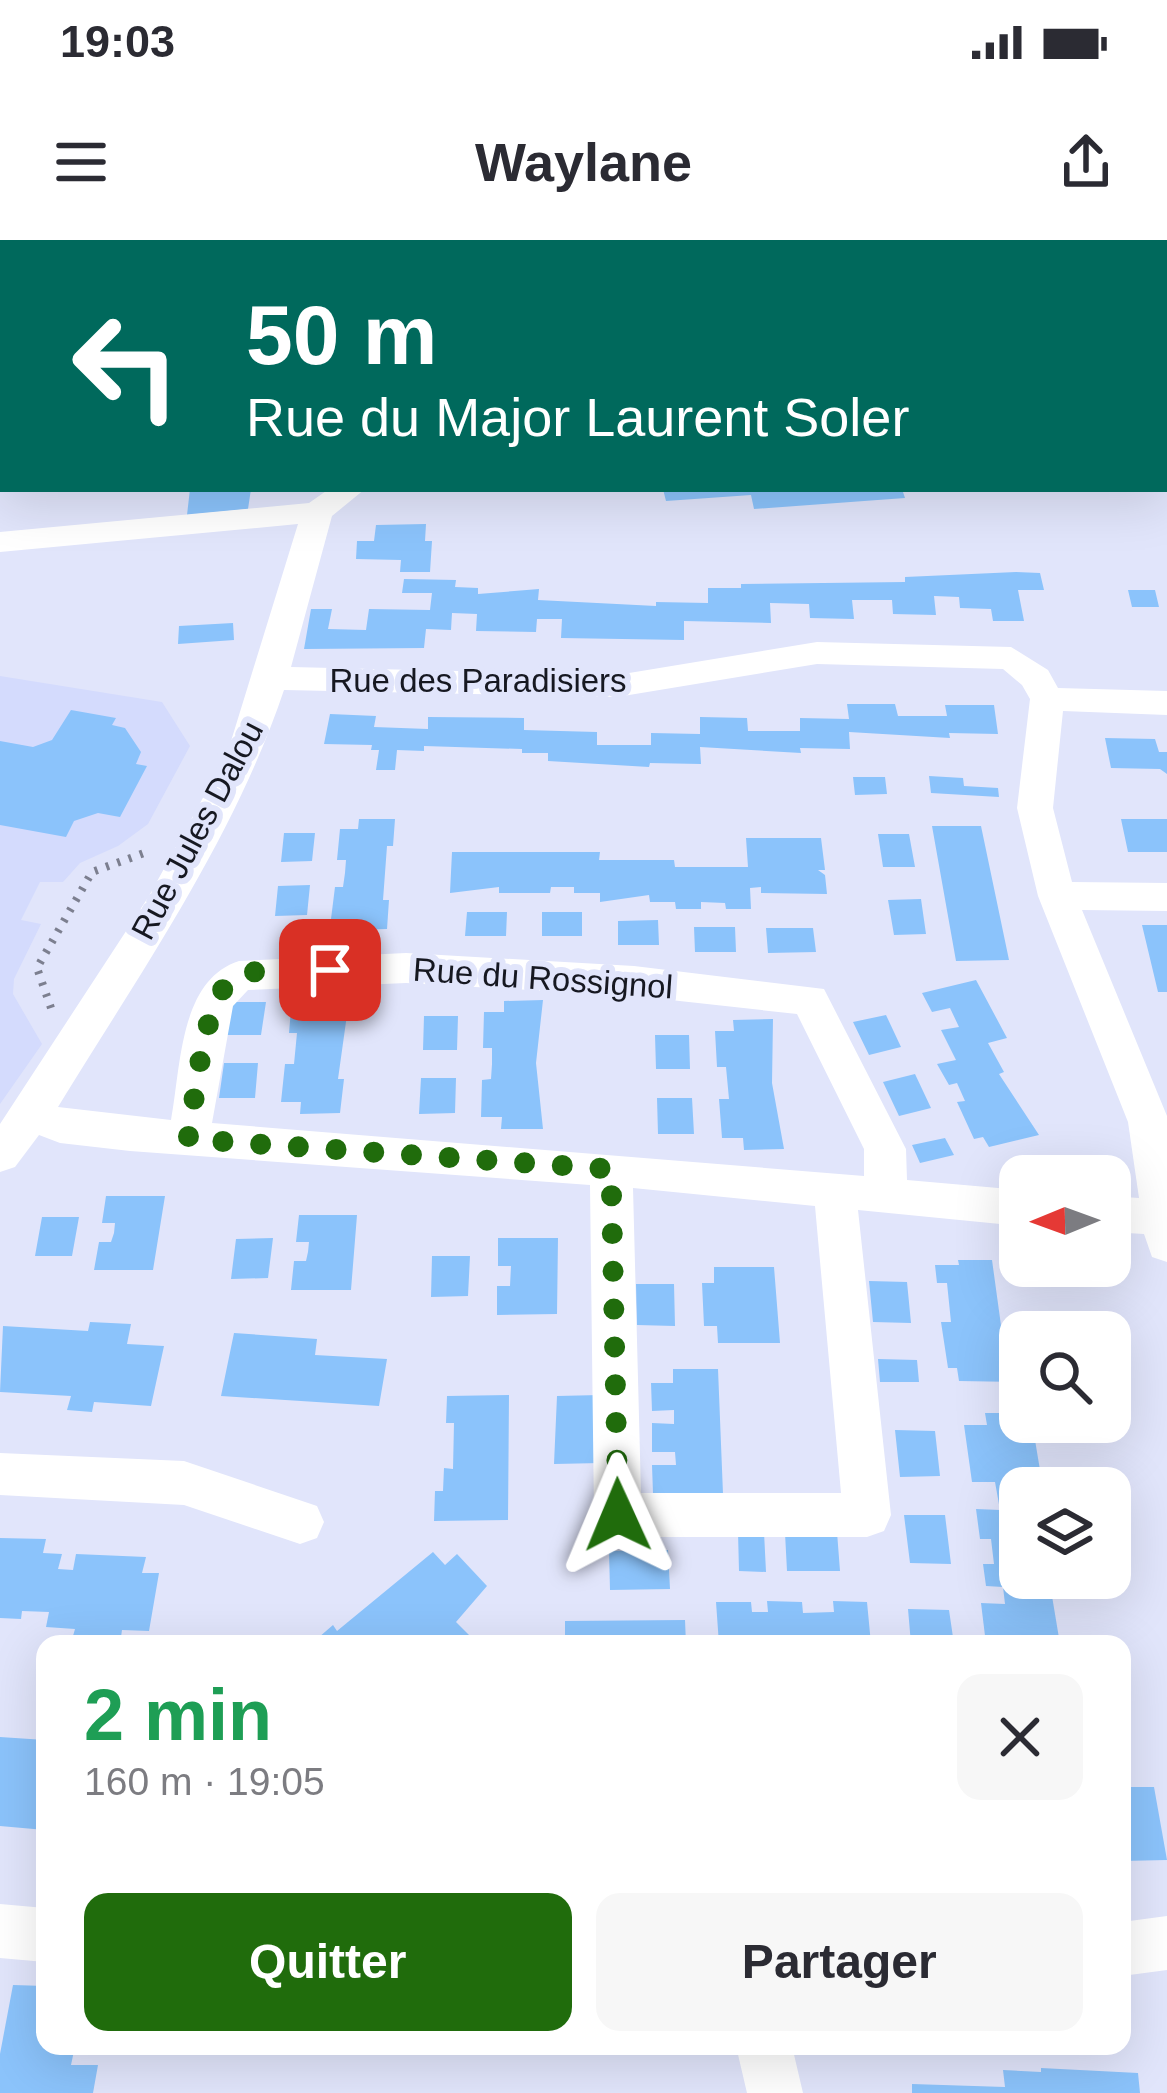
<!DOCTYPE html>
<html lang="fr">
<meta charset="utf-8">
<style>
:root{--surface:#fff;--page:#f7f7f7;--text:#2b2b33;--muted:#7c7c81;--accent:#206c0c}
body{margin:0;font-family:Arial,sans-serif;background:var(--page);color:var(--text);height:100vh;display:flex;flex-direction:column;font-size:45px;white-space:nowrap}
*{box-sizing:border-box;margin:0}
p{font-size:39px;color:var(--muted)}
.icon{flex:none;width:66px;height:66px;fill:none;stroke:currentColor;stroke-width:2;stroke-linecap:round;stroke-linejoin:round}
.map{position:relative;flex:1;overflow:hidden}
.side{position:absolute;left:36px;top:1395px;width:1095px;height:420px;display:flex;flex-direction:column;background:var(--surface);border-radius:24px;box-shadow:0 12px 48px #0002}
.side>*{flex:none}
.hud{position:absolute;left:0px;top:0px;width:1167px;height:252px;box-shadow:0 12px 48px #0002;background:#00695c;color:#fff;overflow:hidden}
.needle{width:78px;rotate:269deg}
.fabs{position:absolute;left:999px;top:915px;display:grid;gap:24px}
.fabs a{display:grid;place-items:center;width:132px;height:132px;border-radius:24px;background:var(--surface);box-shadow:0 12px 48px #0002;font-size:60px}
.pin{position:absolute;display:grid;place-items:center;width:102px;height:102px;color:#fff;margin:-51px;border-radius:24px;box-shadow:0 6px 18px #0006}
.me{position:absolute;width:132px;margin:-66px;rotate:359deg;stroke-linejoin:round;filter:drop-shadow(0 0 9px #0008)}
.turn{display:flex;align-items:center;gap:42px;height:252px;padding:0 48px;font-size:54px}
.turn .icon{width:156px;height:156px;stroke-width:2.5}
.turn b{display:block;font-size:84px;line-height:102px}
.round{display:grid;place-items:center;flex:none;width:126px;height:126px;border-radius:24px;background:var(--page)}
.overview{display:flex;align-items:center;justify-content:space-between;height:204px;padding:0 48px}
h1{font-size:72px;font-weight:600;line-height:90px;color:#1e9e55}
.primary-button{display:flex;gap:24px;margin-top:auto;padding:24px 48px}
.primary-button a{flex:1;height:138px;border-radius:24px;background:var(--accent);color:#fff;font-size:48px;font-weight:600;line-height:138px;text-align:center}
.primary-button a+a{background:var(--page);color:var(--text)}
.status{display:flex;justify-content:space-between;align-items:center;height:84px;padding:0 60px;background:var(--surface);direction:ltr}
.status svg{height:33px;fill:currentColor}
header{display:flex;justify-content:space-between;align-items:center;height:156px;padding:0 48px;background:var(--surface);font-size:54px;font-weight:600}
.map>svg:first-child{display:block}
.built{fill:#d4dbfd}
.green{fill:#dda9d7}
.lines{fill:none;stroke-linecap:round;stroke-linejoin:round}
.stream{stroke:#49caf1;stroke-width:10}
.building{fill:#8bc3fb}
.path{stroke:#7c7f8f;stroke-width:8;stroke-dasharray:3 9;stroke-linecap:butt}
.street{fill:#fff;fill-rule:evenodd}
.secondary{fill:#fff;fill-rule:evenodd}
.route{stroke:#206c0c;stroke-width:21;stroke-dasharray:0 37.8}
.labels{text-anchor:middle;dominant-baseline:central;stroke-width:12;stroke-linejoin:round;paint-order:stroke}
.street-label{font-size:33px;fill:#161821;stroke:#e1e5fb}
</style>
<div class="status"><b>19:03</b><svg viewBox="0 0 49 12"><path d="M0 12V9h3v3zM5 12V6h3v6zM10 12V3h3v9zM15 12V0h3v12zM26 1h20v11H26zM47 4h2v5h-2z"/></svg></div>
<header><svg class="icon" aria-label="menu" viewBox="0 0 24 24"><path d="M4 6h16M4 12h16M4 18h16"/></svg>Waylane<svg class="icon" aria-label="share" viewBox="0 0 24 24"><path d="M12 15V3M7 8l5-5 5 5M5 13v7h14v-7"/></svg></header>
<div class="map">
<svg width="1167" height="1853" viewBox="0 0 1167 1853">
<rect width="100%" height="100%" fill="#e1e5fb"/>
<path class="built" d="M0,436L162,462L190,506L148,584L118,606L80,623L63,642H40L21,680L41,684L14,739L13,754L42,804L0,864Z"/>
<path class="green" d="M0,0H1167V67L1164,3H3V90Z"/>
<g class="lines">
<path class="stream" d="M290,0L334,3
M1120,0L1130,3
M529,3L551,0"/>
</g>
<path class="building" d="M190,249H251L248,269L187,275Z
M663,249H902L905,258L754,269L751,255L666,261Z
M426,284L425,301H432L430,332H400L401,320L356,319L357,301H374L376,285Z
M1016,332L1040,333L1044,350H1018L1024,381H993L991,369L960,368L959,357L934,356L936,375L893,374L892,360H852L854,379L810,378L809,364L770,363L771,383L684,381V400L561,398L562,379H537L536,392L476,391L477,374L452,373L451,390L426,389L424,408L304,409L311,369H332L328,389L366,390L369,369L430,370L432,353H402L404,339L456,340L455,347L478,348V354L539,349L538,360L656,366V362L708,363V348H741V344L905,342V337Z
M1128,350H1155L1159,367H1132Z
M233,383L234,400L178,404L179,386Z
M847,464H895L898,476H947L945,465H994L998,494L949,493L950,498L849,492L850,509L800,508L801,513L700,507L701,524L650,523L649,527L548,521V513H522V509L424,506V511L397,510L395,530H376L379,510H371L372,505L324,504L330,474L376,476L374,487L428,489V477L524,478V490L597,492V505H651V493L700,494V477L747,478L748,491H800V478L849,479Z
M71,470L116,478L112,485L125,488L141,512L136,524L147,526L120,577L98,573L74,581L66,597L0,585V501L33,507L52,500Z
M1105,498L1155,499L1159,512H1167V534L1160,529L1111,528Z
M929,536L963,538L964,546L998,548L999,557L931,553Z
M853,537H885L887,554L855,555Z
M359,579H395L393,606H387L383,660H389L387,689L349,690L350,679H331L335,647H343L345,633L346,620H337L340,589H358Z
M1121,579H1167V612H1128Z
M932,586H981L1009,720L956,721Z
M284,593H315L312,621L281,622Z
M878,594H909L915,627H883Z
M746,598H821L825,630H818L825,635L827,654L761,653V647L750,648L751,669H726L725,663L701,662V669H676L675,662H650L649,655L600,662V653H574V647H551L550,653H499V647L450,653L452,612H600L599,620H674L675,627H748Z
M310,645L307,675L275,676L278,646Z
M921,659L926,694L894,695L888,660Z
M467,672H507L506,696H465Z
M542,672H582V696H542Z
M658,680L659,705H618V681Z
M1142,685H1167V752H1158Z
M694,687H735L736,712H695Z
M766,688H813L816,712L768,713Z
M976,740L1007,798L988,803L1004,832L999,834L1039,895L989,907L983,897L974,899L957,862L965,861L957,843L949,845L937,824L956,820L941,790L959,787L950,768L932,772L922,753Z
M312,746H351L338,839H344L340,873L300,874L301,862H281L285,824H294L297,793H289L292,758L311,757Z
M543,760L536,823L543,889H501L502,877H481L482,840L491,839L492,824V808H483L484,772H504V761Z
M232,762H266L261,795H227Z
M886,775L901,807L869,815L853,782Z
M424,776H458L457,810H423Z
M773,779L772,843L784,909L744,910L743,898H722L719,859H729L726,827H717L715,791H734L733,780Z
M655,795H689L690,829H656Z
M224,823H258L255,858H219Z
M915,834L931,868L899,876L883,842Z
M421,838H456L455,873L419,874Z
M657,858H692L694,894H658Z
M945,898L954,915L920,923L912,905Z
M106,956H165L153,1030H94L99,1002H111L114,993L115,983H102Z
M299,975H357L351,1050H291L294,1021H306L308,1012L309,1002H296Z
M42,977H79L72,1016H35Z
M273,998L268,1038L231,1039L236,999Z
M498,998H558L557,1074L497,1075V1046H510L511,1026H498Z
M432,1016H470L468,1056L431,1057Z
M958,1020H992L1003,1100H1012L1019,1142L959,1141L957,1128H948L941,1082H951L947,1043H937L935,1025H959Z
M714,1027H774L780,1103H718L717,1086H704L702,1043H714Z
M869,1041L907,1042L911,1083L873,1082Z
M636,1044H674L675,1086L637,1085Z
M90,1082L131,1084L127,1104L164,1106L151,1166L94,1162L92,1172L67,1170L71,1156L0,1152L3,1086L88,1091Z
M234,1093L317,1099L315,1115L387,1119L379,1166L221,1156Z
M878,1119L917,1120L919,1142H880Z
M673,1129H718L723,1254H653L652,1225H676L675,1212H652V1183L674,1184V1170L652,1171L651,1143H673Z
M509,1155L508,1280L434,1281L435,1251H443L444,1228L453,1229L454,1183H446L447,1156Z
M600,1155L601,1223L554,1224L557,1156Z
M985,1173H1020V1182H1032L1043,1248H1020V1338H1049L1060,1404H986L981,1363L1005,1364L1003,1347L986,1346L983,1324H994L991,1299H980L976,1269L1000,1270L995,1242H972L964,1185H987Z
M895,1190L935,1191L940,1236L900,1237Z
M904,1275H945L951,1324L910,1323Z
M738,1292H764L766,1332L739,1331Z
M837,1292L840,1331H787L785,1293Z
M0,1298L46,1299L43,1313L62,1314L58,1329L73,1330L76,1314L146,1317L142,1333H159L149,1391L122,1390L121,1397L73,1396L75,1389L46,1387L49,1372L22,1371L21,1379L0,1378Z
M668,1310L670,1349L610,1350L609,1311Z
M433,1312L445,1325L457,1314L487,1346L456,1382L478,1404H438L433,1400L429,1404H311L333,1385L337,1391Z
M767,1361L802,1362L803,1373L834,1372L833,1361L867,1362L871,1404H719L716,1362H751L752,1372H768Z
M908,1369L949,1370L954,1404H911Z
M685,1380L686,1404H565V1381Z
M0,1497L45,1500V1590L0,1586Z
M1122,1547H1154L1167,1620L1122,1621Z
M13,1745L45,1746L39,1792H45V1806H75L71,1825H98L93,1853H0V1814Z
M1041,1828L1138,1833L1140,1853H912V1844L1005,1847L1003,1830L1041,1832Z"/>
<g class="lines">
<path class="path" d="M51,768L37,728L92,632L147,612"/>
<path class="street" d="M329,249H365L332,276L291,427L617,435L817,402L1011,407L1048,430L1058,448L1167,451V475L1063,471L1053,568L1072,642L1167,643V671L1082,670L1167,876V1022L1152,1017L1144,994L1110,992V956L1139,958L1128,882L1038,656L1017,568L1030,459L1022,445L1003,429L817,424L617,457L284,450C234,599 140,733 58,867L171,880C181,828 179,740 239,721L406,713L634,726L824,749L906,909L907,940L1020,950V986L858,970L891,1275L884,1291L867,1297H618L601,1291L594,1275L590,945L130,911L60,903L39,895L15,927L0,932V884L149,656L227,514L298,284L0,312V292L309,263ZM406,743L634,756L797,774L864,909V936L212,883L233,766L248,750ZM633,948L815,966L841,1253H641Z
M0,1213L184,1221L317,1266L324,1282L317,1298L300,1304L184,1265L0,1255Z
M0,1664L45,1668V1722L0,1718Z
M1167,1676V1730L1122,1736V1682Z
M736,1806H792L803,1853H747Z"/>
<path class="secondary" d="M1164,102H1167V127H1164Z
M0,117H3V143H0Z"/>
</g>
<g class="lines">
<path class="route" d="M330,730C301,731 262,725 235,738C203,753 195,863 188,899L611,929L618,1275"/>
</g>
<g class="labels">
<g class="street-label">
<text x="478" y="440">Rue des Paradisiers</text>
<text transform="translate(197 590) rotate(-62)">Rue Jules Dalou</text>
<text transform="translate(543 738) rotate(4)">Rue du Rossignol</text>
</g>
</g>
</svg>
<div class="fabs">
<a><svg class="needle" viewBox="-14 -14 28 28"><path d="M0-13l5 13h-10z" fill="#e53935"/><path d="M0 13l5-13h-10z" fill="#7c7c81"/></svg></a>
<a><svg class="icon" aria-label="search" viewBox="0 0 24 24"><circle cx="10" cy="10" r="6"/><path d="M15 15l6 6"/></svg></a>
<a><svg class="icon" aria-label="layers" viewBox="0 0 24 24"><path d="M12 4l9 5-9 5-9-5zM3 14l9 5 9-5"/></svg></a>
</div>
<div class="pin" style="left:330px;top:730px;background:#d93025"><svg class="icon" aria-label="arrive" viewBox="0 0 24 24"><path d="M6 21V4h12l-3 4 3 4H6"/></svg></div>
<svg class="me" style="left:618px;top:1275px" viewBox="-20 -20 40 40"><path d="M0-17L14 15 0 8-14 15z" fill="#206c0c" stroke="#fff" stroke-width="4"/></svg>
<div class="hud">
<div class="turn"><svg class="icon" aria-label="left" viewBox="0 0 24 24"><path d="M17 20v-9H6M10 6l-5 5 5 5"/></svg><div><b>50 m</b>Rue du Major Laurent Soler</div></div>
</div>
<section class="side">
<div class="overview"><div><h1>2 min</h1><p>160 m · 19:05</p></div><a class="round"><svg class="icon" aria-label="close" viewBox="0 0 24 24"><path d="M6 6l12 12M18 6L6 18"/></svg></a></div>
<div class="primary-button"><a>Quitter</a><a>Partager</a></div>
</section>
</div>
